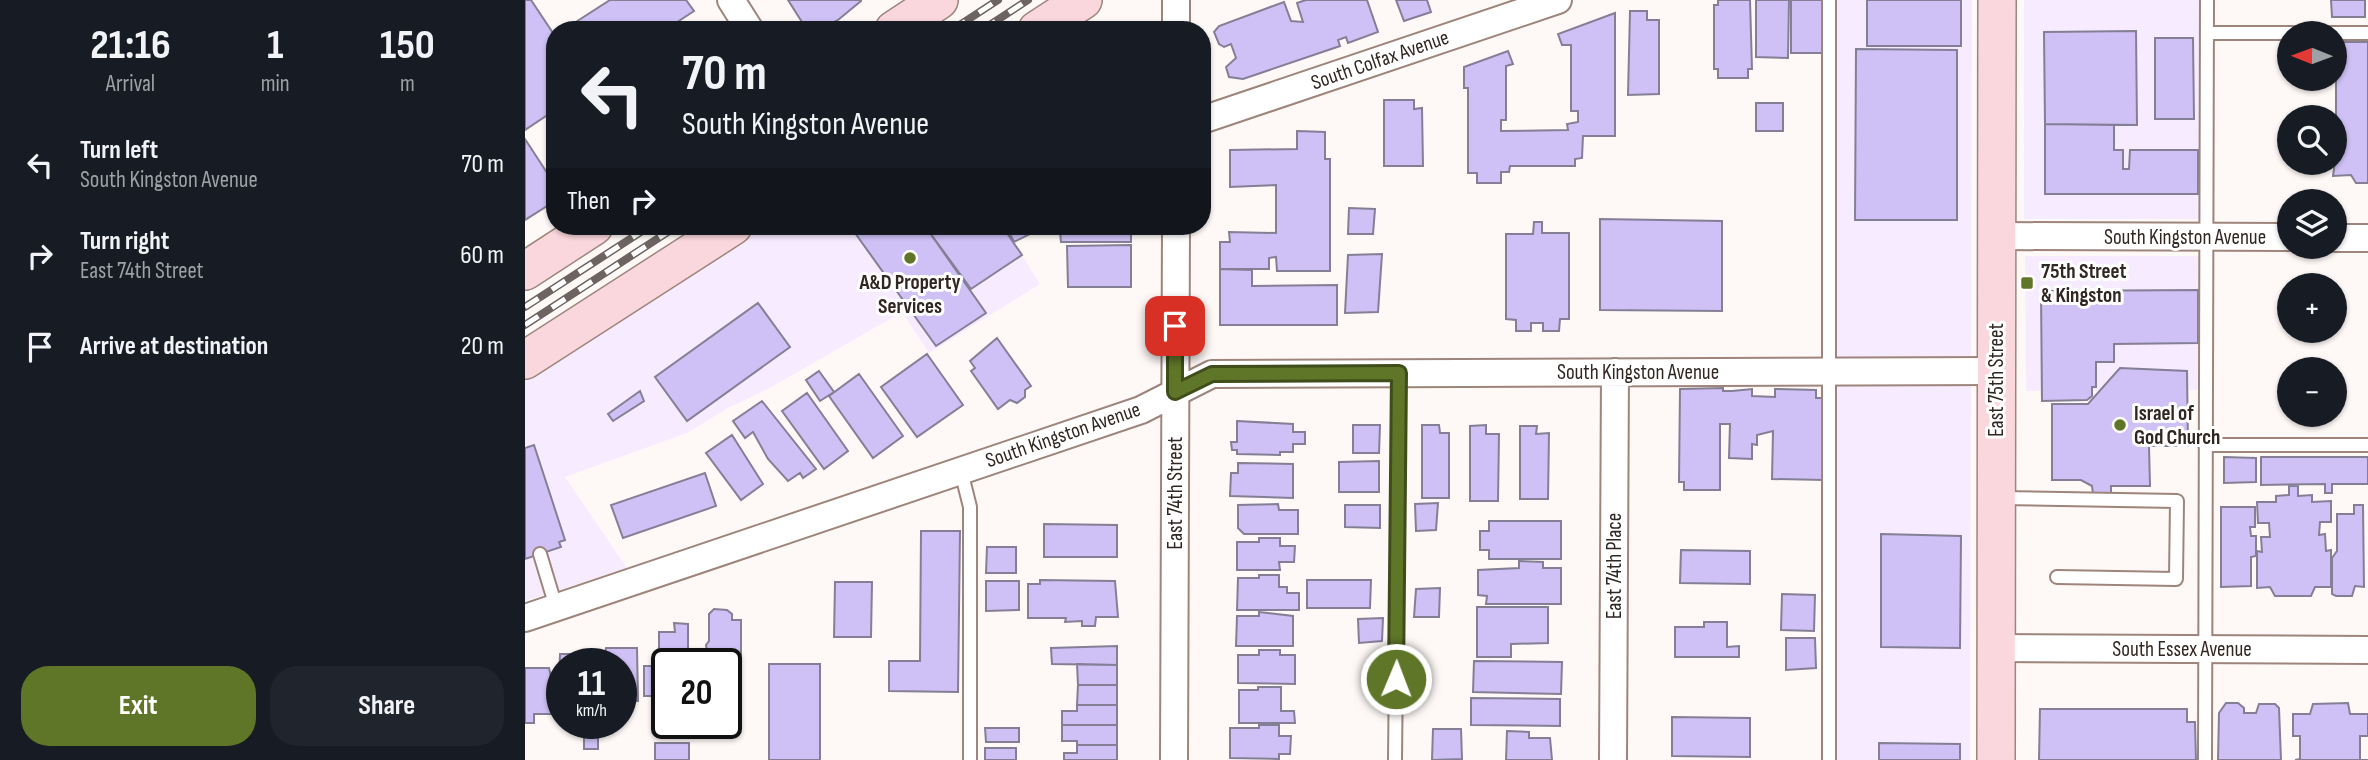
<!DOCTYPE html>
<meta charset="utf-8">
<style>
:root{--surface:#171b24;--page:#20242c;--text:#f1f3f6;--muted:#9ea1a6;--accent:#5f7628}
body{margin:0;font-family:"Sofia Sans Condensed",sans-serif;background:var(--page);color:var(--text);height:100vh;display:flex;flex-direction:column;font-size:26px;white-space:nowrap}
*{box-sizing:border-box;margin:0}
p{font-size:23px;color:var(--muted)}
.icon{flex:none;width:38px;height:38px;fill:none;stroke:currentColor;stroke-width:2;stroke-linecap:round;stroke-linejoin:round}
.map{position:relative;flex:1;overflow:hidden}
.sheet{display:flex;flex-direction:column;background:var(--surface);width:525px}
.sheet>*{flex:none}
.top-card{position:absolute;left:21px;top:21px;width:665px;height:214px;border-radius:28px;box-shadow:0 2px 5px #0004;background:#171b24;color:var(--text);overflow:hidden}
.needle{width:46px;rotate:271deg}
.buttons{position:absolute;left:1752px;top:21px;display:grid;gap:14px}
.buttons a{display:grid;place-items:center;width:70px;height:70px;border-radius:50%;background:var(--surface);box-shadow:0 2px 5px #0004;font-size:35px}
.speed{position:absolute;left:21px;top:648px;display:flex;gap:14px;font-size:35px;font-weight:700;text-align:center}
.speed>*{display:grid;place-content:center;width:91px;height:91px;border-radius:50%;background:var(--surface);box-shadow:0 2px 5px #0004;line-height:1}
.speed small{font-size:18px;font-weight:400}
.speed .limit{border:4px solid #111;border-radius:10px;background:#fff;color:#111}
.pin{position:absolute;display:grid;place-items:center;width:60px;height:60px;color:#fff;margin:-30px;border-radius:14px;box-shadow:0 4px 10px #0006}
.me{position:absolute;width:77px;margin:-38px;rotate:1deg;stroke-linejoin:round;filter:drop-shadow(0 0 5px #0008)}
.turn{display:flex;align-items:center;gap:24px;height:147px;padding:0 21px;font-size:32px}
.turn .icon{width:91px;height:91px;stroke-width:2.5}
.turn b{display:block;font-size:49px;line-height:60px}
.then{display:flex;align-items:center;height:66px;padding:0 21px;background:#0003;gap:14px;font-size:26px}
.eta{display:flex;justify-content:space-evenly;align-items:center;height:119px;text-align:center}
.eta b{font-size:42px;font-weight:700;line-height:49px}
.button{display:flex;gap:14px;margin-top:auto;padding:14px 21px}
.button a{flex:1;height:80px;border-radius:28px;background:var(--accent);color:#fff;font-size:28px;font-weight:700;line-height:80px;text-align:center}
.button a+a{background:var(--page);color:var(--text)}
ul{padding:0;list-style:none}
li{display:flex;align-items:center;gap:21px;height:91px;padding:0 21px}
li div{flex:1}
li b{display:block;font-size:26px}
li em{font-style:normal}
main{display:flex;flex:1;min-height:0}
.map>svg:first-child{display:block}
.commercial{fill:#f7ebff}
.building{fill:#cfc1f6;stroke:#847f95;stroke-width:2}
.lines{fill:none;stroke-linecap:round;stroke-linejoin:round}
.lane-casing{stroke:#9e857c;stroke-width:16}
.street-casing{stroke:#9e857c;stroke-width:30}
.secondary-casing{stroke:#9e857c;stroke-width:40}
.lane{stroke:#fff;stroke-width:12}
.street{stroke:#fff;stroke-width:26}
.secondary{stroke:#fad7dc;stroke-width:37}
.rail-casing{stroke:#6d6461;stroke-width:8}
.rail{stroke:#fff;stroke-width:5;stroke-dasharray:16;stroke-linecap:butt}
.route-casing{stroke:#3e4d1a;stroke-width:18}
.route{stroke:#5f7628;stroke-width:12}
.poi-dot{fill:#5f7628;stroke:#fff;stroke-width:2.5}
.labels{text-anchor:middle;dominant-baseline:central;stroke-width:6;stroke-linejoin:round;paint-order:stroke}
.street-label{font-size:21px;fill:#302622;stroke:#fff}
.poi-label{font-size:21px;font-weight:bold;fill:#302622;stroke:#fff;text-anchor:start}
</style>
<main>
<section class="sheet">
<div class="eta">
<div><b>21:16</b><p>Arrival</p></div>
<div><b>1</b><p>min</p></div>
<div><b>150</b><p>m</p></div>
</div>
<ul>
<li><svg class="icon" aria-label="left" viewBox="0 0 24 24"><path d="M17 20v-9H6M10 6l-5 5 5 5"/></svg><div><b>Turn left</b><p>South Kingston Avenue</p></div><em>70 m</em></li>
<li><svg class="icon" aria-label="right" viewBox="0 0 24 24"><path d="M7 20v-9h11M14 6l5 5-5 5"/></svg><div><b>Turn right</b><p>East 74th Street</p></div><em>60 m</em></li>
<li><svg class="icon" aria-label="arrive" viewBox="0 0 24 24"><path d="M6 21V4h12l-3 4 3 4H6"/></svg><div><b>Arrive at destination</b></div><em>20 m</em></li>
</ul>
<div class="button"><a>Exit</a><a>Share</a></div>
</section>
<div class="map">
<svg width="1843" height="760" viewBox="0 0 1843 760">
<rect width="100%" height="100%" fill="#fef9f7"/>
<path class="commercial" d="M1300,0H1447L1445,760H1297Z
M1499,0H1682L1681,219H1499Z
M231,226H479L515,284L404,353L377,312L243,389L203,408L162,433L40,477L102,568L0,601V376Z
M1500,256H1681V390L1501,391Z"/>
<path class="building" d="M0,0H6L30,36V110L0,130Z
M85,0H161L169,11L140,30H45L43,27Z
M263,0H336V1L313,20L294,30H282Z
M781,0H842L853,32L823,43L821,37L813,40L815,46L718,79L704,77L701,67L711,58L706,44L699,47L694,44L689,32L694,26L759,2L766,21L778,22L772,3Z
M871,0H902L906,12L879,21Z
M1193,0H1225L1227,69H1223V78H1193V69H1189V5H1193Z
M1231,0H1264L1263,58L1231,57Z
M1266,0H1302V53H1266Z
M1342,0H1436V46H1342Z
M1806,0H1840V17H1807Z
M1105,11H1122V20H1134V94L1103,95Z
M1090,13V136H1058L1057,158L1050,159V166H985L984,172H976V183H952V173H943V88H939V67L983,51L988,64L981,66V120H976V131L1043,130L1042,124L1053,122V111H1046V45H1037L1033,34Z
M561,25H611V30H555Z
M1611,31L1612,125L1520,124L1519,32Z
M1630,38H1668L1669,119H1630Z
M1811,42H1843V183H1831L1826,175L1808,176L1811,154Z
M1331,49L1432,50V220H1330Z
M859,100H889V109L897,108L898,166H859Z
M1231,103H1258V131H1231Z
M1520,124L1589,125V150H1598V169H1604L1605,150H1673V194H1520Z
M772,131L800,132V159H805V271H752L751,257L744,258V269H695V242H705L704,232L751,233V185L705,187V150L772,149Z
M0,139L30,185V201L0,220Z
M824,208L850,209L848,234H823Z
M1075,219L1197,221V311L1075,310Z
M1009,222H1017V233H1044V319H1035L1034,331H1018V323H1006V331H991V320L981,319V234H1008Z
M325,226H400L461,313L411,346Z
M400,226H477L497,255L446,289Z
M481,226H514L515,229L489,242Z
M527,226H606V242H536L535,232H527Z
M606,245V287H543L542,246Z
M857,254L853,312L820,313L823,255Z
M695,269L727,270V286L812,285V325H695Z
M1673,290V343L1589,344V362H1571V387H1567V396L1562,400L1517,401L1516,291Z
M233,303L265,347L162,421L130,377Z
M472,338L506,386L500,390V397L492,403L485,400L473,409L446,371L450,368L445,361Z
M402,354L438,405L392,437L356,387Z
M1595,368L1662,371L1663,446H1624L1625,486H1586V494H1568L1567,486L1556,480H1527V404H1563Z
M294,371L309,392L295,401L281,380Z
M334,374L378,436L348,458L304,396Z
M1198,388V391H1207L1227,389V396L1250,397V389L1291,390V398H1300L1299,480L1247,479L1248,431L1232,435V445L1227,444V459L1204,458L1205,424H1195V490H1159V482H1154L1155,389Z
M115,391L119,401L88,421L83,414Z
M282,393L323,451L299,469L257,411Z
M237,401L291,469L278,478L275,473L263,481L243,459L228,432L220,438L208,421Z
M712,421L768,424V432H780V444H768V452H755V455L712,454V450H707L706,442H712Z
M828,425H855L854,453H828Z
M897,425H914L915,433H924V498H897Z
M961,425V434H974L973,501H945V426Z
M995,426H1012L1011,434L1024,433L1023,499H995Z
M207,435L238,484L216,500L181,453Z
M9,445L40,540L34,542L36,547L0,559V448Z
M1699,457L1731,458V482L1699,483Z
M1736,457H1843V484H1807V493H1800V484L1736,485Z
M854,461V492H814V462Z
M713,463L768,464V498L705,496L706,473H713Z
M180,473L191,506L98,538L86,505Z
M1764,486H1773V496L1787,495V502L1806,501V522H1795L1794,535L1800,534L1801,551L1806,550V587H1790L1786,596H1750L1745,587L1732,588V551L1737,552L1736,537H1745L1744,523H1733L1732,502H1751V496L1764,495Z
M913,503L911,530L891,531L890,504Z
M753,504L754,510H773V534H719L713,528V505Z
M820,505H855V528L820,527Z
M1829,505H1838L1839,587L1830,586L1827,596H1811L1807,594V558L1812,551V514H1829Z
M1696,507H1730V527H1725L1726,536H1731V556L1726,557V586L1696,587Z
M964,521H1036V559H964V550H955V531H964Z
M519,524L592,525V557H519Z
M396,531H435L433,692L364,691V661H395Z
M1356,534L1436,536L1435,648L1356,647Z
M734,538H755V546H770L769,562H754L755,570H712V542H734Z
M462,547H491V573H461Z
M1156,550L1225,551V584L1155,583Z
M994,561L1018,562V568H1036V604H961L962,596L953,595V570L994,568Z
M734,575H754V587H762V593H774V610H712L713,578H734Z
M515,580L590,581L593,617H571L570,626H557V621L540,622L541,618H503V584H515Z
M782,580H846L845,608H782Z
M461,581H494V610L461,611Z
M310,582H347L346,637H309Z
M915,588L914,617H889L891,589Z
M1257,594L1290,595L1289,631L1256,630Z
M952,607H1023V643L986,644V657H952Z
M189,609L202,610L207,614V620H216V695L201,694V663H184L181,645L184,641V614Z
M734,612L768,616V646H711L712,616H734Z
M858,618L857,641L834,643L833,619Z
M1179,622H1202V647L1214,646V657H1150V627H1179Z
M149,623L163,624V663H142V696H119V666H134V632H150Z
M1261,638H1290L1291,668L1261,670Z
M592,646V665L527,664L526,648Z
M81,648H112L113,701L96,700V663H78Z
M734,650H755V655H770V684L713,683V655H734Z
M35,654H64V663H37V717H33Z
M949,661L1037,662L1036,694L948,692Z
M244,664H295V760H244Z
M552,664L592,665V685H553Z
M0,668H24L26,677V714H9V723H0Z
M553,685H592V705H552Z
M733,687H756V711H769L770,723H714V690H733Z
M946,698L1035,699V726L946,725Z
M1701,703H1713L1719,708V713H1731L1734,704H1750L1754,708L1756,760H1693L1694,713Z
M1823,703L1825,714H1843V736H1835V760H1843H1770L1775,759V736H1768V714H1785L1788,704Z
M201,704H204V737H178V723H201Z
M552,705H592V725H537V711H552Z
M1515,709H1662V722H1670L1671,760H1514Z
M1147,717L1225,718V757L1147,756Z
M537,725H592V745H552V741H537Z
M734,725H754V736H766L765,754H754V759L705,758V728H734Z
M59,728H73V749H59Z
M460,728H494V742H461Z
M908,729H936L937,759L907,760Z
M982,731L1004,732V738H1025L1027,760H981Z
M130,743H164V760H130Z
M1354,743L1435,744V760H1354Z
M552,745H592V760H539V753H552Z
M460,748H491V760H460Z"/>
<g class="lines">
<g class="lane-casing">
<path id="lane" d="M1304,0V760
M1682,33H1843
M1680,445H1843
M436,471L445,507V760
M1476,498L1652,501L1651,579L1532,577
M15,554L31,607
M870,760L874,373
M1680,760L1682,0"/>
</g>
<g class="street-casing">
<path id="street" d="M206,0L225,30
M651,30V0
M677,120L1033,0
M1471,236L1764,237
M1810,238H1843
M0,618L616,410L687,374L1471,371
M1471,648L1843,650
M649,760L651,226
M1088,760L1090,372"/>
</g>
<g class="secondary-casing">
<path id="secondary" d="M369,30L414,0
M512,30L558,0
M0,271L69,226
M0,360L208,226
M1471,760L1472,0"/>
</g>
<use href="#lane" class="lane"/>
<use href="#street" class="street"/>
<use href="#secondary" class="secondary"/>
<g class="rail-casing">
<path id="rail" d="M427,30L473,0
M457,30L503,0
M0,307L125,226
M0,325L152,226"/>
</g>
<use href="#rail" class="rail"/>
</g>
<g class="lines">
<g class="route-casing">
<path id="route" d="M650,326V392L687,374L874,373L871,679"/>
</g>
<use href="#route" class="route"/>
</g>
<g class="poi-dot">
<circle cx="385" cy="258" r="7"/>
<rect x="1495" y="276" width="14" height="14" rx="3.5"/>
<circle cx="1595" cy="425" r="7"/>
</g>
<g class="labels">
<g class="street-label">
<text transform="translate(855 60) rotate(-19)">South Colfax Avenue</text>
<text x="1660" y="237">South Kingston Avenue</text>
<text x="1113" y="372">South Kingston Avenue</text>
<text transform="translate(1471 380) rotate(-90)">East 75th Street</text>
<text transform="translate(538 435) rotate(-19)">South Kingston Avenue</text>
<text transform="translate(650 493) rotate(-90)">East 74th Street</text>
<text transform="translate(1089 566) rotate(-90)">East 74th Place</text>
<text x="1657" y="649">South Essex Avenue</text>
</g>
<g class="poi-label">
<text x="1516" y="271">75th Street<tspan x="1516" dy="24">&amp; Kingston</tspan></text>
<text x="385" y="282" text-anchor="middle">A&amp;D Property<tspan x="385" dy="24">Services</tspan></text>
<text x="1609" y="413">Israel of<tspan x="1609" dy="24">God Church</tspan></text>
</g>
</g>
</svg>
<div class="buttons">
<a><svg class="needle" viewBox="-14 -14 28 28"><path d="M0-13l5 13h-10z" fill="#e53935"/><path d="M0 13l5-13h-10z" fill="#9ea1a6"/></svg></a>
<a><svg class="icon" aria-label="search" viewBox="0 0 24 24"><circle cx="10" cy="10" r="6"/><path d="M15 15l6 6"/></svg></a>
<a><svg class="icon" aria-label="layers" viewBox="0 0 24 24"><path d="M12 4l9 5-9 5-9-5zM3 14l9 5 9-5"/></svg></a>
<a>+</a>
<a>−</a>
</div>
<div class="speed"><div>11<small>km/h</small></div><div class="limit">20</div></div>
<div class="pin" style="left:650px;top:326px;background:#d93025"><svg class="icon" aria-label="arrive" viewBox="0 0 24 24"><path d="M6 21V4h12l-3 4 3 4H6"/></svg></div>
<svg class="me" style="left:871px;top:679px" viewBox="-20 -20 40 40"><circle r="17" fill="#5f7628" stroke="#fff" stroke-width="3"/><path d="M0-11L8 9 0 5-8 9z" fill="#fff"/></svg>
<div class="top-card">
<div class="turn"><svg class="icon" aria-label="left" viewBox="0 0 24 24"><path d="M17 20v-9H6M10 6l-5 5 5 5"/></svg><div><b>70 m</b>South Kingston Avenue</div></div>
<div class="then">Then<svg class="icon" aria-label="right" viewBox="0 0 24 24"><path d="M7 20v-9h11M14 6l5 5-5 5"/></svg></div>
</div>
</div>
</main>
